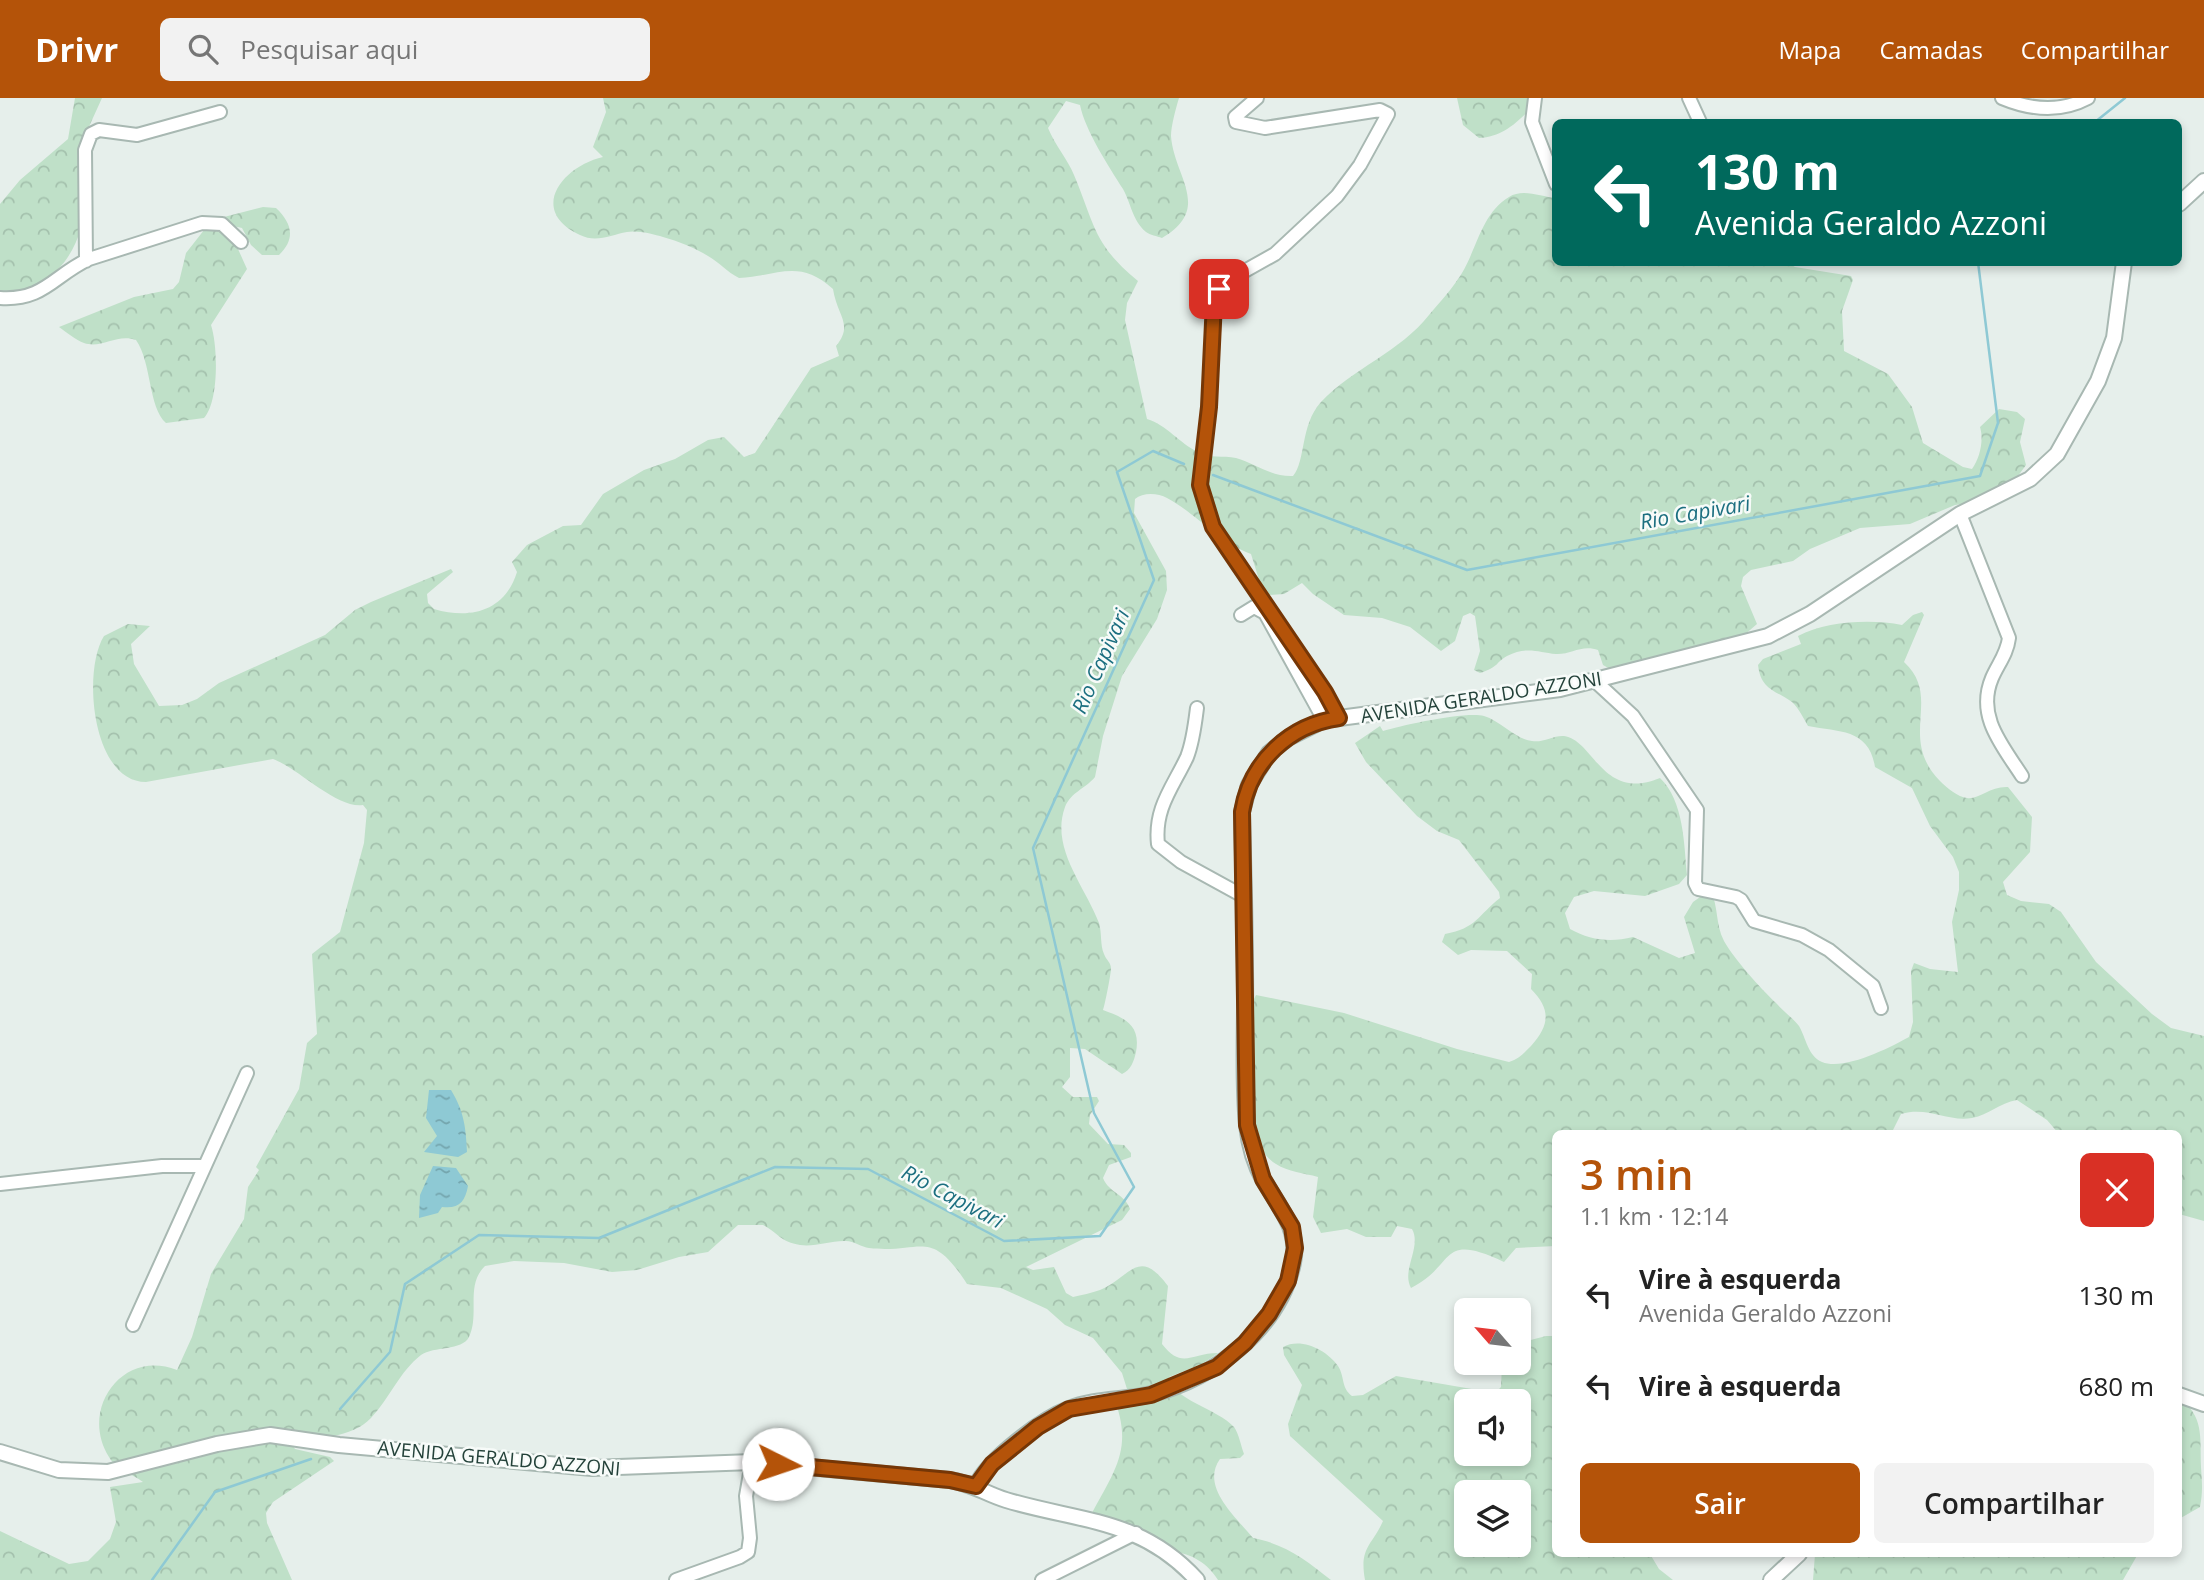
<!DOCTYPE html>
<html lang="pt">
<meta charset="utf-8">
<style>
:root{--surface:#fff;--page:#f2f2f2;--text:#222;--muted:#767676;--accent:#b45309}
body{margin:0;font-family:"Open Sans",sans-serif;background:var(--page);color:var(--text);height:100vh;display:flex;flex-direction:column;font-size:26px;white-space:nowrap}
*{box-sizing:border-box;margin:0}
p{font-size:23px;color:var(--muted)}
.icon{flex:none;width:38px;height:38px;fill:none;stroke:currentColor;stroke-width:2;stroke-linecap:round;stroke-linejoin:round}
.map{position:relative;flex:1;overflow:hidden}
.sheet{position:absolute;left:1552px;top:1032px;width:630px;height:427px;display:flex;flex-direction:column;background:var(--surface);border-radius:10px;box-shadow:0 4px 10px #0003}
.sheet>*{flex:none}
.guide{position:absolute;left:1552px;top:21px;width:630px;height:147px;border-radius:10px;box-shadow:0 4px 10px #0003;background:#00695c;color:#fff;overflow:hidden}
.needle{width:46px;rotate:298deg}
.fabs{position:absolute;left:1454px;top:1200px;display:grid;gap:14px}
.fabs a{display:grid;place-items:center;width:77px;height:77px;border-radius:10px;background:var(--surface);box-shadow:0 4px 10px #0003;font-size:35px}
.pin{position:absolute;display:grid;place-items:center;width:60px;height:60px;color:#fff;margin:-30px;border-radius:14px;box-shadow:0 4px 10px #0006}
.me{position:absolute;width:77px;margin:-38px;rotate:94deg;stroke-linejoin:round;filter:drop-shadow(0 0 5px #0008)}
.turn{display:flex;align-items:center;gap:24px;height:147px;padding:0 28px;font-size:32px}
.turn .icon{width:91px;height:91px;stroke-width:2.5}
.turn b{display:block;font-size:49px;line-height:60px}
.round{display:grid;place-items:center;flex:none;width:74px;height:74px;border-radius:10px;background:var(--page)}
.overview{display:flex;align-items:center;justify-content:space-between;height:119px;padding:0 28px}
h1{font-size:42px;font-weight:600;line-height:52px;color:var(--accent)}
.primary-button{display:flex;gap:14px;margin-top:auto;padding:14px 28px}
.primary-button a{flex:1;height:80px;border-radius:10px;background:var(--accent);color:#fff;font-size:28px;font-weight:600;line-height:80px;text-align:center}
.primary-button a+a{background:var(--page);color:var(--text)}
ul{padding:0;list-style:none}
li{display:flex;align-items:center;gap:21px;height:91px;padding:0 28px}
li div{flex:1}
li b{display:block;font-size:26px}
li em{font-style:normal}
header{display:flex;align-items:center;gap:42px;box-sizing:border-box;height:98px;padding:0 35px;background:var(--accent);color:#fff}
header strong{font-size:33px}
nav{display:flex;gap:38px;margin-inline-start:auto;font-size:24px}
.search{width:490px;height:63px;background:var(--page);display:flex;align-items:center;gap:18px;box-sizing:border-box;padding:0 24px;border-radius:10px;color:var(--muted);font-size:26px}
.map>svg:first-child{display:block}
.forest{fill:url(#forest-crowns);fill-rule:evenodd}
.water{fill:url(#water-ripples)}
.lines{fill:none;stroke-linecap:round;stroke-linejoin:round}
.stream{stroke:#8ec9d4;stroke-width:2.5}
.minor-casing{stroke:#a8b8b2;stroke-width:16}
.tertiary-casing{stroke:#a8b8b2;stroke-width:18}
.minor{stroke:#fff;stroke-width:12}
.tertiary{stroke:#fff;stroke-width:14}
.route-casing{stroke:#753606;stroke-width:18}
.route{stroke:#b45309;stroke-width:12}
.labels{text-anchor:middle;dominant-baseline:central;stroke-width:5;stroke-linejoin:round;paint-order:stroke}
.street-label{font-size:19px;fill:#24423a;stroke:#f7fbf9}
.water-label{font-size:21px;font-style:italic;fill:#1c6f80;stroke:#f7fbf9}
</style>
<header>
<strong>Drivr</strong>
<div class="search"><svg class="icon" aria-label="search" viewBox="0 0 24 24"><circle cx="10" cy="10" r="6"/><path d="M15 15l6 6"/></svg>Pesquisar aqui</div>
<nav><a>Mapa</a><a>Camadas</a><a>Compartilhar</a></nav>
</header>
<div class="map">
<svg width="2204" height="1482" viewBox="0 0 2204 1482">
<defs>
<pattern id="forest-crowns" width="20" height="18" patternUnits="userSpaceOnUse" patternTransform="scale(1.75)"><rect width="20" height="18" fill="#bfe0c8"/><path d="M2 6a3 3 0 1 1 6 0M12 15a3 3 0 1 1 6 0" fill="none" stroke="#a4c1ad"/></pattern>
<pattern id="water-ripples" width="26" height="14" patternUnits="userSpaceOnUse" patternTransform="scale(1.75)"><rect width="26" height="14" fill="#8ec9d4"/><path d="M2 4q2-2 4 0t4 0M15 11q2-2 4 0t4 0" fill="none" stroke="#74a5ad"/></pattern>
</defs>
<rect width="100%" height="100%" fill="#e6efeb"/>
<path class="forest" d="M75,0H102L87,33L81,130C69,171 41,193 0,197V106L20,82L68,41Z
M603,0H1179C1176,10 1171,28 1171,38C1174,79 1213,110 1162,140C1157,138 1150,137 1146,134C1132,122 1131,105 1123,91C1109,69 1085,32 1080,7L1066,3L1048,30C1055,47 1068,62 1074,77C1095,127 1093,146 1138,183L1127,205L1125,222L1147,321C1167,327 1179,345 1198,354C1210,361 1223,357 1236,360C1256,366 1272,379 1293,378C1306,363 1300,327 1321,304C1352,271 1401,253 1429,217C1440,204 1453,190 1462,175C1477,150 1482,115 1509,99C1523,90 1541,99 1556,100V164H1787L1795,169L1851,178L1853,182L1842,213L1844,253L1888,276L1912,309L1923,345L1963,369L1972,371C1980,360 1984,342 1980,329L1999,311L2017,314L2025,321L2020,344L2026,367L2015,382L1978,404L1955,407L1910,426L1860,430L1810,451L1793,463L1751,472L1743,479L1741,488L1757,526L1743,538L1610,571L1603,567L1598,552C1582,546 1570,557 1556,556C1538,554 1526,548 1507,558C1495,565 1499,569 1480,575L1474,572L1480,553L1475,518L1470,515L1463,518L1455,543L1441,553L1410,529L1382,520L1344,517L1313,496L1302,485L1284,496L1269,497L1261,488L1251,456C1218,444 1197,416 1167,400C1158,395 1143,394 1135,401L1134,415L1166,473L1167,492L1157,521L1122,578L1103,638L1095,679C1085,691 1071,694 1065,709C1050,750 1085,788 1099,825C1102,835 1100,847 1104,856C1106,862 1111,864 1111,871C1111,875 1105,907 1103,912C1125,920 1141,927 1136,954C1134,963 1131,972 1122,976L1085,951L1070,950V979L1062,989L1073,999H1097L1099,1003L1090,1017L1089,1026L1108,1046L1124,1047L1131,1055V1059L1109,1067L1103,1080C1109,1095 1125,1096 1130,1111L1122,1122L1026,1169L1033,1172L1054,1169L1066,1195L1073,1199C1081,1197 1092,1195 1100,1192C1131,1179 1138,1148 1168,1188L1162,1246C1182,1272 1191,1255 1218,1255L1202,1266L1169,1279C1171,1301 1218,1311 1234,1329C1239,1336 1241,1348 1244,1356L1240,1360L1220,1361C1200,1389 1236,1419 1253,1440C1285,1446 1306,1462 1331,1482H1218C1208,1466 1192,1455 1172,1454L1092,1415C1117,1369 1134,1348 1112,1295L1123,1297L1127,1291L1122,1275L1093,1240L1065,1227L1047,1211L1001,1190L967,1186C930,1128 922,1156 869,1150C861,1149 853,1142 844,1143C829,1143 815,1149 800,1147C781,1144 778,1135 763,1127H738L708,1154L679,1159L637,1172L612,1174L564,1165L514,1163L485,1168C465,1187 480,1216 469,1239C462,1253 434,1248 421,1257C400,1273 389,1301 371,1320C352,1340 315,1341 290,1343L295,1351L330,1359L334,1363L273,1404L266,1415L267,1425L292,1482H0V1433L69,1466L88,1463L110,1441L116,1424L110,1389L143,1384C132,1375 118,1374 109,1359C79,1312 122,1250 177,1272L192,1239L211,1176L244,1121L248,1089L259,1072L256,1069L299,991L307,945L317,936L312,856L340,834L364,745L367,712L363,707C337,711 298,670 273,661L146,684C92,684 82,573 104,538L128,526L150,528L131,546L134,566L159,608L182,607L197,601L219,585L325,537L355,512L371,504L451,471L453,474L427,496L428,505L434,511C471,522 505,513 517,474L512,464L527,447L563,428L581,427L603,396L644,372L675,361L708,342L724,339L744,359L755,355L811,270L839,258L836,248C854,226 837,218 833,191C799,160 778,178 739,180C727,174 719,164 708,158C695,150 678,143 663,139C654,136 636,132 627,134C611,137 596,145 580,137C527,112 563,68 603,59L593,49L606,14Z
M1457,0H1541C1522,19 1507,39 1479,40L1463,27Z
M263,109L276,110C292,125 296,141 279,157H262L251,147L242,130L233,128L229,131L247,171L211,227C218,248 219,304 204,320L166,325C148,309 152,265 136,242C117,235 102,251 84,245C76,242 66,234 59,229L134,199L173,191L179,184L186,155L208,127L220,120Z
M1922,514L1924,517L1904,564C1943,600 1897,639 1940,683C1947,690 1958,699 1967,700C1978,702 1990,688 2008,689L2032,719L2030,754L2003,784L2007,797L2021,803L2049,806L2061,814L2096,864L2152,916L2171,930L2204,938V1123L2179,1116V1036H2059L2047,1022L2017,1002C1999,1005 1989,1017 1972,1020C1947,1024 1928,1008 1901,1016L1893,1032L1896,1036H1556V1148L1516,1150L1504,1164C1438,1133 1457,1167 1411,1190C1401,1172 1422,1149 1412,1131L1397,1128L1391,1139H1366L1347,1131L1321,1135L1313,1119L1318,1079C1304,1075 1288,1074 1276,1066C1237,1043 1251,947 1251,907L1256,897L1344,915L1457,951L1509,964C1519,961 1524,955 1531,948C1550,927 1551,911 1531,891L1532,876L1507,853L1471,852L1458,857L1442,844L1445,836C1477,830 1477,818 1500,800L1499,794L1459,742L1437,733L1417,718L1366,664L1355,645L1380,628L1383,633C1402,627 1467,613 1484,618C1501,623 1515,641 1532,643C1543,645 1554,637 1564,638C1594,642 1602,704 1660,680C1684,703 1684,746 1687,777L1679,786L1645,798L1594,793L1574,799L1565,815L1570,831C1590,842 1610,845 1633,839L1679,860L1695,855L1684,819L1693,804L1710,792C1719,808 1715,826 1724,843C1734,861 1761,891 1776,905C1783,913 1793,920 1799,928C1806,940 1808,958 1822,964C1844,973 1889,950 1909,939L1913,924L1911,873L1914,865L1930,871L1958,874L1952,824L1959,792V774L1953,759L1930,728L1912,690L1875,669C1869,631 1840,634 1808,628C1804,621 1798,609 1792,604C1775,592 1761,592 1758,567L1763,561L1801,546L1798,538C1827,523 1871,521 1902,527L1913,517Z
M1546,1238H1556V1456H1650L1659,1471L1673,1482H1365C1359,1449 1372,1448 1383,1423L1290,1338L1288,1326L1302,1287L1284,1257L1283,1249C1301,1239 1327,1252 1338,1268C1345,1279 1341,1290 1352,1298L1363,1297L1396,1278L1495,1295L1501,1289L1502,1265H1519V1245ZM1466,1304H1519V1356H1466ZM1466,1395H1519V1447H1466Z
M2179,1299C2204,1319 2200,1337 2201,1369C2202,1384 2203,1394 2200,1409L2179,1421Z
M1815,1456H2138L2123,1482H1813Z"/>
<path class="water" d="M429,992H451C464,1013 466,1030 467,1054L458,1059L424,1054L437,1038L426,1020Z
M433,1068L456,1070L468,1088C465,1104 459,1111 442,1109L438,1115L419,1120L420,1097Z"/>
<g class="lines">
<path class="stream" d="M2095,24L2125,0
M1213,377L1467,472L1980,378L1998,325L1978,164
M340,1311L390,1254L405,1186L479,1137L599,1140L775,1069L868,1071L1004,1143L1100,1138L1134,1089L1094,1015L1033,750L1154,482L1117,374L1153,353L1184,366
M152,1482L215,1394L311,1361"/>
<g class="minor-casing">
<path id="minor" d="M1257,0L1235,19L1236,24L1265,30L1380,12L1388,16L1360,67L1337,98L1275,156L1225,184L1215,197L1209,309L1200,387L1213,429L1325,594L1339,620
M1535,0L1532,24L1556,86
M1689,0L1700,24
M2002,0C2031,12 2060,15 2088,0
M86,163L85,52L91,36L99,32L137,37L220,14
M0,200C44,203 54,177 89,161L202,125L222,126L241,144
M1960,416L2009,540C2007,556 1998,566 1992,580C1976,618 2002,647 2022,678
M1241,517L1254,509L1265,515L1324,622
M1595,583L1633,618L1697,712L1695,785L1698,791L1736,799L1741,802L1754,823L1802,837L1829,852L1873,888L1881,910
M1197,610C1195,626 1193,644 1187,659C1173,689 1154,710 1158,746L1181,764L1243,798
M0,1086L162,1068H205
M133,1227L247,975
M676,1482L740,1459L748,1454L750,1440L746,1398L752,1364
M1042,1482L1136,1435"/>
</g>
<g class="tertiary-casing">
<path id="tertiary" d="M2179,106L2204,83
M2179,1297L2204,1306
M0,1354L59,1372L108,1374L217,1346L270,1337L339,1347L592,1370L752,1364L950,1382C971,1385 986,1396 1006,1402C1079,1424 1141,1420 1197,1482
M976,1388C989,1361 1041,1322 1069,1311C1095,1300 1125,1303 1152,1296C1214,1280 1279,1231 1293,1165C1300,1132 1280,1110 1264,1083C1255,1067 1249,1046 1247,1027C1242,976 1246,924 1245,873C1245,820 1243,767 1242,714L1249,687L1269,655L1288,640L1324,622L1560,591L1768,538L1810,516L1960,416L2030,381L2057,356L2098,283L2114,240L2124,164
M1771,1482L1799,1456"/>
</g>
<use href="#minor" class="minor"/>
<use href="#tertiary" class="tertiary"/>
</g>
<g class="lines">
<g class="route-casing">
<path id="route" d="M778,1366L950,1382L976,1388L992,1366L1038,1329L1069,1311L1151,1297L1217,1269L1245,1245L1269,1216L1288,1183L1295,1150L1292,1129L1263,1081L1247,1027L1242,714C1250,664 1289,627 1339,620L1325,594L1213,429L1200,387L1209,309L1214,204L1219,191"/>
</g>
<use href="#route" class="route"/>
</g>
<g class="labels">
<g class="street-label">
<text transform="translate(1481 599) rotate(-9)">AVENIDA GERALDO AZZONI</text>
<text transform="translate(499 1360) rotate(5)">AVENIDA GERALDO AZZONI</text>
</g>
<g class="water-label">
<text transform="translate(1695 414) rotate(-10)">Rio Capivari</text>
<text transform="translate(1100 563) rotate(-66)">Rio Capivari</text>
<text transform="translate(953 1098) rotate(28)">Rio Capivari</text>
</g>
</g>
</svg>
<div class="fabs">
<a><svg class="needle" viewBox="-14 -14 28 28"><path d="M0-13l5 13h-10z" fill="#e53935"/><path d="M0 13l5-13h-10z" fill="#767676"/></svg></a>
<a><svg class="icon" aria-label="sound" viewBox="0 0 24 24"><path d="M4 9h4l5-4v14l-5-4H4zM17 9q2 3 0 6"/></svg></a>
<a><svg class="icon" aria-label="layers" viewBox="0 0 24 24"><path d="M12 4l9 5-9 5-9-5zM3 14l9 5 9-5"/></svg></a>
</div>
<div class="pin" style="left:1219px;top:191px;background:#d93025"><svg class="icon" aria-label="arrive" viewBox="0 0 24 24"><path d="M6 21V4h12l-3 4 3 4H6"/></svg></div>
<svg class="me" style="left:778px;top:1366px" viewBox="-20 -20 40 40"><circle r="19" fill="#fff"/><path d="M0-13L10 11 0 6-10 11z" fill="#b45309"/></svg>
<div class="guide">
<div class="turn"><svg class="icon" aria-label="left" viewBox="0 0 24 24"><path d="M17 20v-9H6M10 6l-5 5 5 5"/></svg><div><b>130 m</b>Avenida Geraldo Azzoni</div></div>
</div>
<section class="sheet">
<div class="overview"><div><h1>3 min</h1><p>1.1 km · 12:14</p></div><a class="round" style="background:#d93025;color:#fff"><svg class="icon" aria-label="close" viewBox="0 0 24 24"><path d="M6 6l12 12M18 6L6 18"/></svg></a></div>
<ul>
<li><svg class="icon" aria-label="left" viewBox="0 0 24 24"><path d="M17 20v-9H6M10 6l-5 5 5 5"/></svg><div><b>Vire à esquerda</b><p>Avenida Geraldo Azzoni</p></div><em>130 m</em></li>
<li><svg class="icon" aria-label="left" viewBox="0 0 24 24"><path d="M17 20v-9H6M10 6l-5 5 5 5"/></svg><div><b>Vire à esquerda</b></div><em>680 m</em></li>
</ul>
<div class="primary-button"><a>Sair</a><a>Compartilhar</a></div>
</section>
</div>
